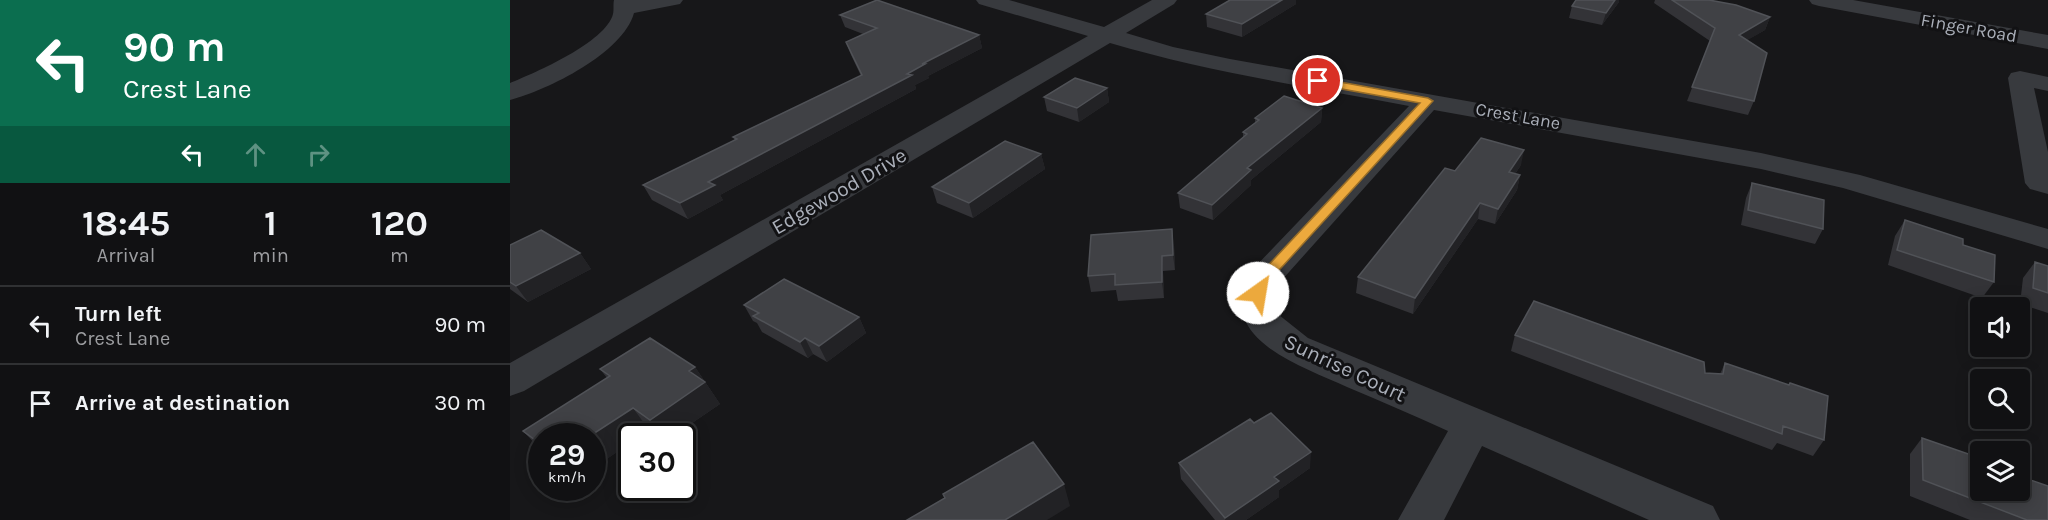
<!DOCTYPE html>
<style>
:root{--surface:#111113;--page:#1a1a1c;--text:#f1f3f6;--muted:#9c9da0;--line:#303133}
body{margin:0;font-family:Karla,sans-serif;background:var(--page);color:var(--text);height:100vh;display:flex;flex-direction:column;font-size:22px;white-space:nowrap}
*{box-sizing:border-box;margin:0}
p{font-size:20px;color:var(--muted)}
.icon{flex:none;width:33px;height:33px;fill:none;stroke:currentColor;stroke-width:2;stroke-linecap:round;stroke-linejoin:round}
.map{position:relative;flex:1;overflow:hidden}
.sheet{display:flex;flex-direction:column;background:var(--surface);width:510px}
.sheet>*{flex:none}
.guide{background:#0b6e4f;color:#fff;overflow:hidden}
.fabs{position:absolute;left:1460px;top:297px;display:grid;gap:12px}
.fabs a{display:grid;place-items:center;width:60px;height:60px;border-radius:6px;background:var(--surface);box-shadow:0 3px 15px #0003,0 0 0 2px var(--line);font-size:30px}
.speed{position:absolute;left:18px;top:423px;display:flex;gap:12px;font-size:30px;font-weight:700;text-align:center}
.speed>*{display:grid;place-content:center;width:78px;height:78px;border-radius:50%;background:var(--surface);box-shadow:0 3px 15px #0003,0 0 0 2px var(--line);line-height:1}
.speed small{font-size:15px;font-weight:400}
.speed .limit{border:3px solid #111;border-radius:9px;background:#fff;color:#111}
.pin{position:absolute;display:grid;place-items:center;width:51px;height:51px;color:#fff;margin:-26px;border:3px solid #fff;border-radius:50%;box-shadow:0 2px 6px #0007}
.me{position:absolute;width:66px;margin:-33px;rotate:32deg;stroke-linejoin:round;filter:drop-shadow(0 0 4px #0008)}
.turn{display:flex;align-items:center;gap:21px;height:126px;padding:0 24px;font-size:27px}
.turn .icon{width:78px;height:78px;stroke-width:2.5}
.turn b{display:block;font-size:42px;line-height:51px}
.lanes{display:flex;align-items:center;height:57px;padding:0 24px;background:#0003;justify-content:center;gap:30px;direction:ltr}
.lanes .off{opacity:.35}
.eta{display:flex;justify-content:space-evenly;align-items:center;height:102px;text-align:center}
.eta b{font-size:36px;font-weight:700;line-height:42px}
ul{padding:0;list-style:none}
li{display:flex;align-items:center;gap:18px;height:78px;padding:0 24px;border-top:2px solid var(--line)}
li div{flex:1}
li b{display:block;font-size:22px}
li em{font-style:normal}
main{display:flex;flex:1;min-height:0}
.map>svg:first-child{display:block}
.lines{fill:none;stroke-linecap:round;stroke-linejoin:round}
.minor{fill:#383a3e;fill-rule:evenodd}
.wall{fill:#333337}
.shaded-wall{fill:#222225}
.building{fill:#404145;stroke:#505257;stroke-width:1.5}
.route{fill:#eca93d;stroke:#996e28;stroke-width:1.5}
.labels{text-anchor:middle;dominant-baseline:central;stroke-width:6;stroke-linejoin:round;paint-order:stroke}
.far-street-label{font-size:18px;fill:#aaafb9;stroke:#121214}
.street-label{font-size:21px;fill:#aaafb9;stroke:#121214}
</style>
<main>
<section class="sheet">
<div class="guide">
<div class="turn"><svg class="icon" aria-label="left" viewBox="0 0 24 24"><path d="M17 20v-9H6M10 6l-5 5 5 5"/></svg><div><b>90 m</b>Crest Lane</div></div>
<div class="lanes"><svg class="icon" aria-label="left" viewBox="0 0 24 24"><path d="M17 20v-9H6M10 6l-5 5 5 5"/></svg><svg class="icon off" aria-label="ahead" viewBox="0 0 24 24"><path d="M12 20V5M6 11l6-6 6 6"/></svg><svg class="icon off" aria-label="right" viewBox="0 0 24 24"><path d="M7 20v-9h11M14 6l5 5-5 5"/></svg></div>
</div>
<div class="eta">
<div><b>18:45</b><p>Arrival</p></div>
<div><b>1</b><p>min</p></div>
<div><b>120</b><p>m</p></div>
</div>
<ul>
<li><svg class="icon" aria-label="left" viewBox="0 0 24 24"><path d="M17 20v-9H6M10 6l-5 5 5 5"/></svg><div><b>Turn left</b><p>Crest Lane</p></div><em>90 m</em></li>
<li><svg class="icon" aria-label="arrive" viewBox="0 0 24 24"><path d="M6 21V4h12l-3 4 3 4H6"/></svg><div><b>Arrive at destination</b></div><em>30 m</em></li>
</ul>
</section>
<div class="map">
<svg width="1538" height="520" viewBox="0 0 1538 520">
<rect width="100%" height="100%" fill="#171719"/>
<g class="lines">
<path class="minor" d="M104,0H173L170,4L124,13C113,53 38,90 0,100V83C25,73 96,42 103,14C104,10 103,4 104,0Z
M466,0H499L594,27L642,0H667L664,4L616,33L663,47L720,59L1251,153L1350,175L1538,229V249L1333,188L1251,169L924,110L771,281L766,301L769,315L798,338L1203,506L1210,520H1139L972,446L934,520H888L938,431C905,416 871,401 837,387C790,365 700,338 743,269L899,106C799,87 698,72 600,43L14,391L0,396V363L578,36L469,4Z
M1299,0H1343L1538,35V49L1309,6L1302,4Z
M1510,71L1538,77V91L1524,88L1538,152V194L1520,189L1515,183L1498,78L1501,73Z"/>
</g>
<path class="wall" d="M720,0H786V4L732,37L697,27L696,14Z
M1145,0H1199L1260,17L1255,30L1237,40L1244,101L1238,115L1177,101L1200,41L1144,3Z
M1109,2L1092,25L1059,18L1062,6Z
M330,15L469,35L472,48L418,76L419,78L405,85L406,89L210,195L213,200L178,219L142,200L133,185L225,141L223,137L351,76L341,55L336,42L353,34L335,27Z
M597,88L599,102L569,122L537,111L534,97Z
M812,108L811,122L741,180V185L703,220L670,208L668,193L733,137V132L745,123V118Z
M531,154L535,169L463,218L427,203L422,187Z
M1011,165L1005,174L1010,175L1007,190L985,224L968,219L903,314L846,293L848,277Z
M1242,183L1313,229L1305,244L1231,225L1236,198Z
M1395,220L1453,245L1484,282L1472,298L1378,265L1385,236Z
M0,245L70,253L81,269L18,302L0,289Z
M664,245L665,270L653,271L654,298L608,301L606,290L581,292L578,276Z
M1525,262L1538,266V313L1510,304L1513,278Z
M234,305L349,317L356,333L317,362L303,354L298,358L252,332L247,323L243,321Z
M1005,335L1195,373L1210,374L1215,363L1278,385L1280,383L1314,440L1303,456L1267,443L1262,450L1001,351Z
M185,367L210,404L163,436H149L139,430L82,469V436H32V451L13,431L97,378L90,369Z
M744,423L800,468L769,490V497L736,520H705L671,479L669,463Z
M1412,438L1470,490L1538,520H1460L1400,496V454Z"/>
<path class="shaded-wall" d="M772,0H786V4L732,37V24Z
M1105,0H1109V2L1092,25L1096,13Z
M1260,17L1255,30L1224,48L1229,35Z
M469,35L472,48L418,76L419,78L405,85L406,89L210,195L213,200L178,219L170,203L198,182L397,74L412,64Z
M597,88L599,102L569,122L567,108Z
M812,108L811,122L741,180V185L703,220L702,205L737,168Z
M1014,150L1011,165L996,187L999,172Z
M531,154L535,169L463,218L459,203Z
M1010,175L1007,190L985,224L988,209Z
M970,203L968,219L903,314L905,298Z
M662,229L664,245L665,270L663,255Z
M70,253L81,269L18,302L6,286Z
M652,256L653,271L654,298L652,282Z
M349,317L356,333L317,362L309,346Z
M295,338L303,354L298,358L290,342Z
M185,367L210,404L163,436H152L140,420L179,371Z
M123,408L139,430L130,436H122V442L82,469V436H80Z
M801,452L800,468L769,490V497L736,520H715V518L764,477Z
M554,484L560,506L537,520H495Z"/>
<path class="building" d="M367,0L469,35L412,64H415L397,74L402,75L198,182L205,185L170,203L133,185L227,139L223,137L352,75L336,42L367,28L330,15Z
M720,0H772L732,24L696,14Z
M1066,0H1105L1096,13L1062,6Z
M1162,0H1199L1226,5L1260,17L1229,35L1257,53L1244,101L1182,87L1205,28Z
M565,78L597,88L567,108L534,97Z
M774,96L812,108L737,168L741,170L702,205L668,193L737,134L733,132L749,120L745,118Z
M971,138L1014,150L999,172L1010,175L988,209L970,203L905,298L848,277L935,168L945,171Z
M495,141L531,154L459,203L422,187Z
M1242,183L1314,200L1313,229L1238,210Z
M1395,220L1453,239V245L1485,255L1484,282L1387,250Z
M662,229L663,255L652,256V282L605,285V274L578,276L581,235Z
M31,230L70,253L6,286L0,282V245Z
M1525,262L1538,266V293L1523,288Z
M274,279L349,317L309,346L295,338L290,342L243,316L249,313L234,305Z
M1024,301L1194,362L1195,373L1213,374L1215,363L1279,385L1280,383L1318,396L1314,440L1273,426L1272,434L1005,335Z
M140,338L185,367L179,371L195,382L140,420L123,408L80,436H32V445L13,431L100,376L90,369Z
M761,413L801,452L764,477L769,481L715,518L669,463L740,419L744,423Z
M1412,438L1470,458V490H1509V476L1538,486V520H1517L1413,480Z
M523,442L554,484L495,520H397L435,498L433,494Z"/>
<path class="route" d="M808,78L918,98L923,101L761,279L753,296H743L741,293L750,274L910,103L804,84V79Z"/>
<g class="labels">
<g class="far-street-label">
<text transform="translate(1459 28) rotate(10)">Finger Road</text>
<text transform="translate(1008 116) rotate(10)">Crest Lane</text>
</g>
<g class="street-label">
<text transform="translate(329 191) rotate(-30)">Edgewood Drive</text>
<text transform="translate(835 368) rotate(25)">Sunrise Court</text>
</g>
</g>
</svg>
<div class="fabs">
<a><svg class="icon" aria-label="sound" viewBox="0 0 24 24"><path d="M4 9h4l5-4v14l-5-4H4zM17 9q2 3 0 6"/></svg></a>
<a><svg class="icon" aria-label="search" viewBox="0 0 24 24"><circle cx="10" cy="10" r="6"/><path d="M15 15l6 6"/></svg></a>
<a><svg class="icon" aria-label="layers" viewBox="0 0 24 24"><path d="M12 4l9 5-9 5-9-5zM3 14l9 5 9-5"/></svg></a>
</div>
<div class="speed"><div>29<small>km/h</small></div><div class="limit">30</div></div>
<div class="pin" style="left:808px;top:81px;background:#d93025"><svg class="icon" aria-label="arrive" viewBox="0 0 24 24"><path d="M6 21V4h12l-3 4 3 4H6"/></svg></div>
<svg class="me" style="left:748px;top:293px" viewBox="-20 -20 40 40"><circle r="19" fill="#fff"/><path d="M0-13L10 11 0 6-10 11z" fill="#eca93d"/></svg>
</div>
</main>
